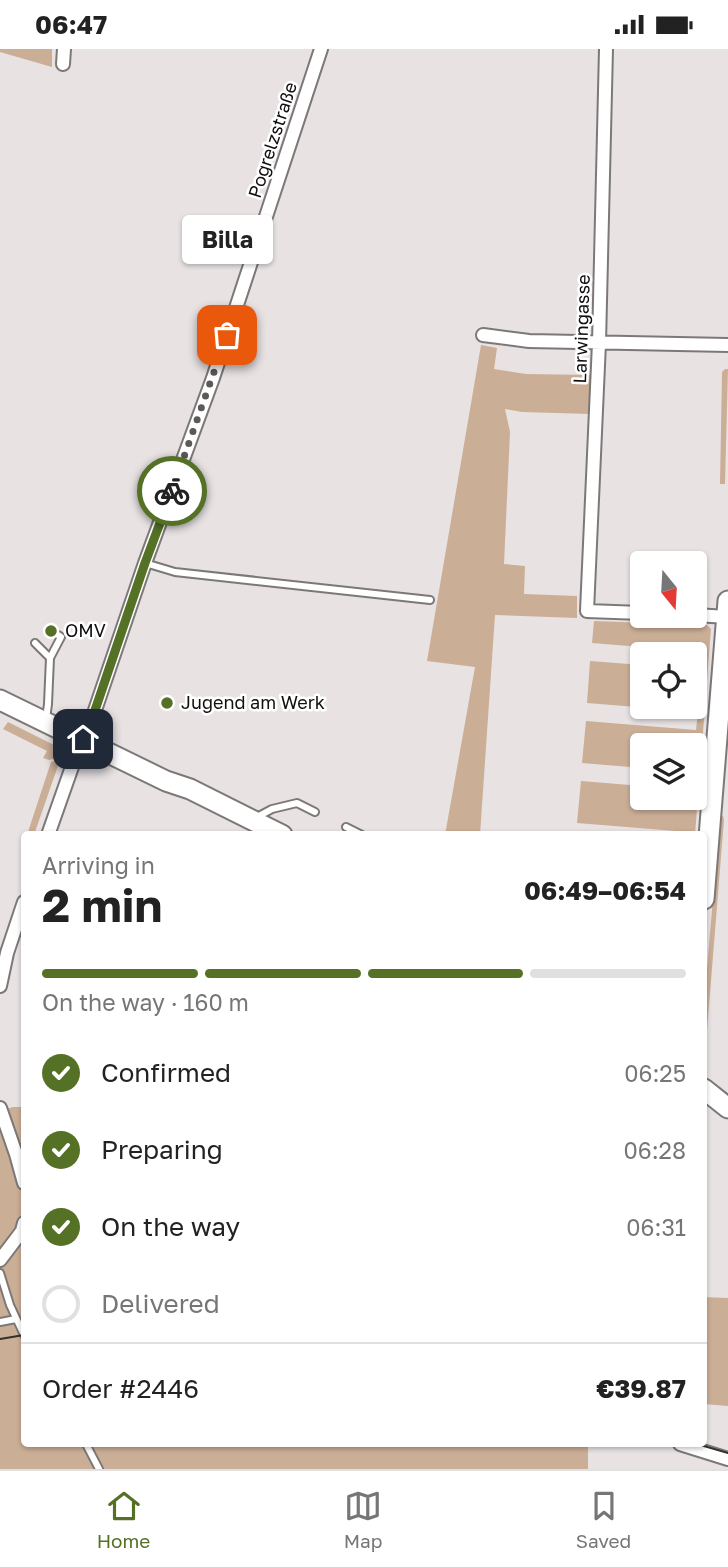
<!DOCTYPE html>
<meta charset="utf-8">
<style>
:root{--surface:#fff;--page:#f6f6f6;--text:#222;--muted:#767676;--line:#e0e0e0;--accent:#547126}
body{margin:0;font-family:"Golos Text",sans-serif;background:var(--page);color:var(--text);height:100vh;display:flex;flex-direction:column;font-size:26px;white-space:nowrap}
*{box-sizing:border-box;margin:0}
p{font-size:23px;color:var(--muted)}
.icon{flex:none;width:38px;height:38px;fill:none;stroke:currentColor;stroke-width:2;stroke-linecap:round;stroke-linejoin:round}
.map{position:relative;flex:1;overflow:hidden}
.panel{position:absolute;left:21px;top:782px;width:686px;height:616px;display:flex;flex-direction:column;background:var(--surface);border-radius:7px;box-shadow:0 2px 5px #0004}
.panel>*{flex:none}
.needle{width:46px;rotate:162deg}
.controls{position:absolute;left:630px;top:502px;display:grid;gap:14px}
.controls a{display:grid;place-items:center;width:77px;height:77px;border-radius:7px;background:var(--surface);box-shadow:0 2px 5px #0004;font-size:35px}
.pin{position:absolute;display:grid;place-items:center;width:60px;height:60px;color:#fff;margin:-30px;border-radius:14px;box-shadow:0 4px 10px #0006}
.courier{position:absolute;display:grid;place-items:center;width:70px;height:70px;margin:-35px;border:5px solid #547126;border-radius:50%;background:#fff;color:#222;box-shadow:0 2px 9px #0007}
.bubble{position:absolute;height:49px;border-radius:7px;background:var(--surface);box-shadow:0 2px 5px #0004;font-size:23px;font-weight:700;line-height:49px;text-align:center}
.head em{font-style:normal;font-weight:700}
.head div{display:flex;flex-direction:column-reverse}
.head{display:flex;align-items:center;justify-content:space-between;height:119px;padding:0 21px}
h1{font-size:46px;font-weight:700;line-height:52px}
.bar{display:grid;grid-template-columns:repeat(4,1fr);gap:10px 7px;align-content:center;height:84px;padding:0 21px}
.bar i{height:9px;border-radius:5px;background:var(--line)}
.bar .active{background:var(--accent)}
.bar p{grid-column:span 4}
.line{display:flex;align-items:center;gap:18px;padding:0 21px;border-top:2px solid var(--line)}
.line div{flex:1}
ol{padding:0 21px;list-style:none}
li{display:flex;align-items:center;gap:21px;height:77px}
li p{margin-inline-start:auto}
li .icon{padding:7px;border-radius:50%;background:var(--accent);color:#fff;stroke-width:4}
li:last-child{color:var(--muted)}
li i{width:38px;height:38px;border:4px solid var(--line);border-radius:50%}
.status{display:flex;justify-content:space-between;align-items:center;height:49px;padding:0 35px;background:var(--surface);direction:ltr}
.status svg{height:19px;fill:currentColor}
.tabs{display:flex;justify-content:space-around;align-items:center;height:98px;border-top:2px solid var(--line);background:var(--surface);font-size:19px;color:var(--muted)}
.tabs a{display:grid;justify-items:center;gap:4px}
.tabs .active{color:var(--accent)}
.map>svg:first-child{display:block}
.green{fill:#cbae96}
.lines{fill:none;stroke-linecap:round;stroke-linejoin:round}
.lane-casing{stroke:#7d7878;stroke-width:10}
.street-casing{stroke:#7d7878;stroke-width:16}
.secondary-casing{stroke:#7d7878;stroke-width:23}
.lane{stroke:#fff;stroke-width:6}
.street{stroke:#fff;stroke-width:12}
.secondary{stroke:#fff;stroke-width:19}
.tram{stroke:#333030;stroke-width:2}
.done{stroke:#5c5959;stroke-width:7;stroke-dasharray:0 12.6}
.route{stroke:#547126;stroke-width:9}
.poi-dot{fill:#547126;stroke:#fff;stroke-width:2.5}
.labels{text-anchor:middle;stroke-width:5;stroke-linejoin:round;paint-order:stroke}
.street-label{font-size:18px;fill:#110f0f;stroke:#fff}
.poi-label{font-size:18px;fill:#110f0f;stroke:#fff;text-anchor:start}
</style>
<div class="status"><b>06:47</b><svg viewBox="0 0 49 12"><path d="M0 12V9h3v3zM5 12V6h3v6zM10 12V3h3v9zM15 12V0h3v12zM26 1h20v11H26zM47 4h2v5h-2z"/></svg></div>
<div class="map">
<svg width="728" height="1420" viewBox="0 0 728 1420">
<rect width="100%" height="100%" fill="#e8e2e3"/>
<path class="green" d="M0,0H52V18L0,3Z
M481,296L497,299L494,320L526,325L592,326L590,365L522,363L505,360L510,383L504,515L525,517L524,545L577,547V569L495,566L480,786H445L475,618L427,612Z
M725,320H728L725,435H720L722,323Z
M594,572L707,576L711,580L695,786H688V783L577,774L581,732L642,737V749H695V696H642V719L582,714L586,672L696,681L698,663L587,654L590,612L642,616V658H695V620H702L703,603L592,594Z
M8,673L54,696L59,708L49,711L43,709L47,702L3,680Z
M60,711L34,786H27L51,713Z
M720,766L723,767L724,771L707,981L704,983V944H705Z
M13,1058H24V1395H588V1420H0V1062Z
M704,1248L728,1249V1357L704,1355Z"/>
<g class="lines">
<defs>
<path id="lane" d="M145,514L175,523L430,551
M35,594L50,609L48,655L46,670
M50,609L61,588L58,586
M255,769L272,760L297,754L315,763
M346,778L362,786
M0,1224L10,1256L24,1286
M0,1273L16,1270
M86,1395L99,1420"/>
<path id="street" d="M606,0L599,294L587,562L642,564
M63,15L64,0
M483,286L529,292L728,296
M695,566L728,568
M48,786L73,715L91,673L145,514L213,329L321,0
M0,937L7,904L24,853
M0,1059L16,1105L24,1134
M0,1211L22,1182L24,1174
M680,1395L728,1410"/>
<path id="secondary" d="M0,651L166,732L190,740L282,786
M704,850L728,552
M704,1040L728,1059"/>
</defs>
<use href="#lane" class="lane-casing"/>
<use href="#street" class="street-casing"/>
<use href="#secondary" class="secondary-casing"/>
<use href="#lane" class="lane"/>
<use href="#street" class="street"/>
<use href="#secondary" class="secondary"/>
<path class="tram" d="M0,1290L24,1286
M697,1395L728,1404"/>
</g>
<g class="lines">
<path class="done" d="M172,442L227,286"/>
<path class="route" d="M83,690L91,673L145,514L172,442"/>
</g>
<g class="poi-dot">
<circle cx="51" cy="582" r="7"/>
<circle cx="167" cy="654" r="7"/>
</g>
<g class="labels">
<g class="street-label">
<text transform="translate(273 91) rotate(-72)" y="6">Pogrelzstraße</text>
<text transform="translate(582 280) rotate(-88)" y="6">Larwingasse</text>
</g>
<g class="poi-label">
<text x="65" y="588">OMV</text>
<text x="181" y="660">Jugend am Werk</text>
</g>
</g>
</svg>
<div class="controls">
<a><svg class="needle" viewBox="-14 -14 28 28"><path d="M0-13l5 13h-10z" fill="#e53935"/><path d="M0 13l5-13h-10z" fill="#767676"/></svg></a>
<a><svg class="icon" aria-label="locate" viewBox="0 0 24 24"><circle cx="12" cy="12" r="6"/><path d="M12 2v4M12 18v4M2 12h4M18 12h4"/></svg></a>
<a><svg class="icon" aria-label="layers" viewBox="0 0 24 24"><path d="M12 4l9 5-9 5-9-5zM3 14l9 5 9-5"/></svg></a>
</div>
<div class="pin" style="left:227px;top:286px;background:#ea580c"><svg class="icon" aria-label="bag" viewBox="0 0 24 24"><path d="M5 8h14l-1 12H6zM9 8a3 3 0 0 1 6 0"/></svg></div>
<div class="pin" style="left:83px;top:690px;background:#1f2937"><svg class="icon" aria-label="home" viewBox="0 0 24 24"><path d="M3 11l9-7 9 7M6 9v11h12V9"/></svg></div>
<div class="courier" style="left:172px;top:442px"><svg class="icon" aria-label="bike" viewBox="0 0 24 24"><circle cx="6" cy="16" r="4"/><circle cx="18" cy="16" r="4"/><path d="M6 16l4-8h5l3 8M10 8l3 8H6M13 5h3"/></svg></div>
<div class="bubble" style="left:182px;top:166px;width:91px">Billa</div>
<section class="panel">
<div class="head"><div><h1>2 min</h1><p>Arriving in</p></div><em>06:49–06:54</em></div>
<div class="bar"><i class="active"></i><i class="active"></i><i class="active"></i><i></i><p>On the way · 160 m</p></div>
<ol>
<li><svg class="icon" aria-label="check" viewBox="0 0 24 24"><path d="M5 12l5 5 9-10"/></svg>Confirmed<p>06:25</p></li>
<li><svg class="icon" aria-label="check" viewBox="0 0 24 24"><path d="M5 12l5 5 9-10"/></svg>Preparing<p>06:28</p></li>
<li><svg class="icon" aria-label="check" viewBox="0 0 24 24"><path d="M5 12l5 5 9-10"/></svg>On the way<p>06:31</p></li>
<li><i></i>Delivered</li>
</ol>
<div class="line" style="height:91px"><div>Order #2446</div><b>€39.87</b></div>
</section>
</div>
<nav class="tabs">
<a class="active"><svg class="icon" aria-label="home" viewBox="0 0 24 24"><path d="M3 11l9-7 9 7M6 9v11h12V9"/></svg>Home</a>
<a><svg class="icon" aria-label="map" viewBox="0 0 24 24"><path d="M3 6l6-2 6 2 6-2v14l-6 2-6-2-6 2zM9 4v14M15 6v14"/></svg>Map</a>
<a><svg class="icon" aria-label="saved" viewBox="0 0 24 24"><path d="M7 4h10v16l-5-4-5 4z"/></svg>Saved</a>
</nav>
